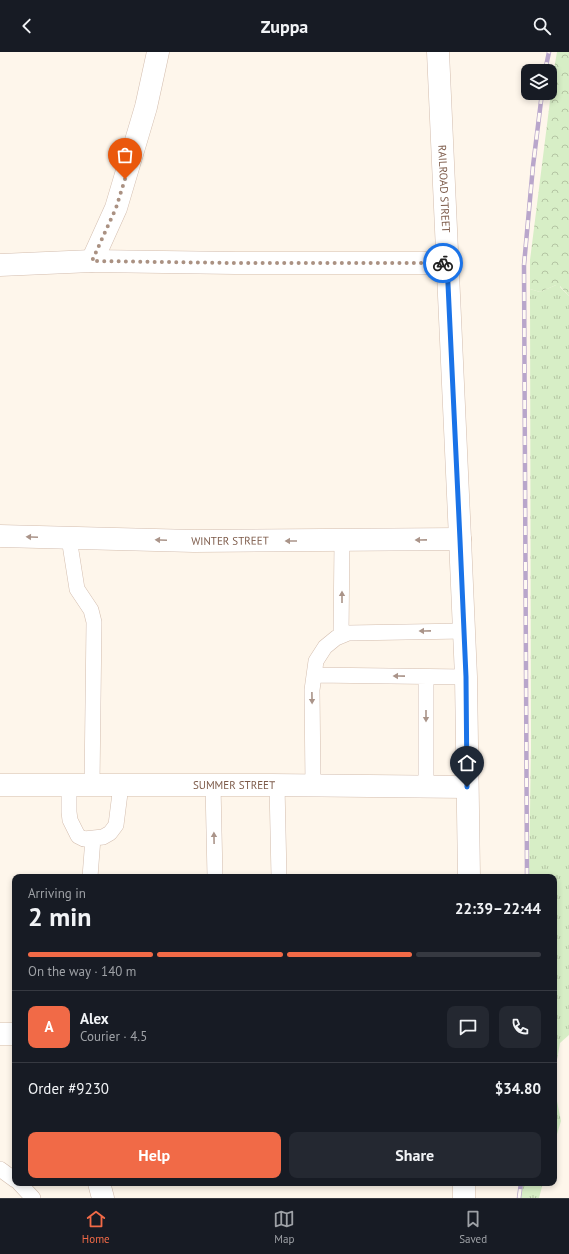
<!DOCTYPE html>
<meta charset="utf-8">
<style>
:root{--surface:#171b24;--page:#242831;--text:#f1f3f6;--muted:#9ea1a6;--line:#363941;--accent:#f16a47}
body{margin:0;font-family:"PT Sans",sans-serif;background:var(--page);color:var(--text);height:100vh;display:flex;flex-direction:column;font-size:15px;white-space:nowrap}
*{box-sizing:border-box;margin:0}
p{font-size:13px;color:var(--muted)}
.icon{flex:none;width:22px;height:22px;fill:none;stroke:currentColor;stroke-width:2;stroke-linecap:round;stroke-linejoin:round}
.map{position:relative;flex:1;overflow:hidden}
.sheet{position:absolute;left:12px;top:822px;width:545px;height:312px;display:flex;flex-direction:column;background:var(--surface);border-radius:8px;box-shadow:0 2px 6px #0003}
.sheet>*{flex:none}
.buttons{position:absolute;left:521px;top:12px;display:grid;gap:8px}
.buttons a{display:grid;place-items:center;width:36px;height:36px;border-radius:8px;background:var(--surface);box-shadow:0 2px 6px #0003;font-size:20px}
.pin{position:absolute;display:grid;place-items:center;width:34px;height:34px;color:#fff;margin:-41px -17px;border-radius:50% 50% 50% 0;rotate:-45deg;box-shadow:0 0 4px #0007}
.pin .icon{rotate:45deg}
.courier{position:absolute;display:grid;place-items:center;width:40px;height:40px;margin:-20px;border:3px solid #1a73e8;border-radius:50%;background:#fff;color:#222;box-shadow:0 1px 5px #0007}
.headline em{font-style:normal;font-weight:700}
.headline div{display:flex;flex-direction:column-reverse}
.headline{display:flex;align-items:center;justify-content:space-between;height:68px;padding:0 16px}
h1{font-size:26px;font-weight:700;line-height:30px}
.bar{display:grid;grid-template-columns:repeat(4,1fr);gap:6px 4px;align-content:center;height:48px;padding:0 16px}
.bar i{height:5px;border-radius:3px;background:var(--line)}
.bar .selected{background:var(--accent)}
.bar p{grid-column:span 4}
.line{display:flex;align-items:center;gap:10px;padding:0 16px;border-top:1px solid var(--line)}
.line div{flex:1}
.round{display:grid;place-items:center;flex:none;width:42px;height:42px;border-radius:8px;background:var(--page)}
.action{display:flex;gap:8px;margin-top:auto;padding:8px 16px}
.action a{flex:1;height:46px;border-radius:8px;background:var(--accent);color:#fff;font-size:16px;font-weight:700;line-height:46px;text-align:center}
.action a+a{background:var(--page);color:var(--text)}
header{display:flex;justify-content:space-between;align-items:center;height:52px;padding:0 16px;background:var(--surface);font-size:18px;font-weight:700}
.dock{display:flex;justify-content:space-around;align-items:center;height:56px;border-top:1px solid var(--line);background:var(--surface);font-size:11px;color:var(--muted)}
.dock a{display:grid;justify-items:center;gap:2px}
.dock .selected{color:var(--accent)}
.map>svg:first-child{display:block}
.grass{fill:url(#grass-tufts)}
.forest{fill:url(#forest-crowns)}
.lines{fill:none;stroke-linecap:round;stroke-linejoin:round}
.service-casing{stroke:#d3bdae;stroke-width:16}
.minor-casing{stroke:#d3bdae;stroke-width:23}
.tertiary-casing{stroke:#d3bdae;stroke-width:23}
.service{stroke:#fff;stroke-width:15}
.minor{stroke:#fff;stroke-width:22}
.tertiary{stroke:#fff;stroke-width:22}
.rail-casing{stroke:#b9a6cb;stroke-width:4.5}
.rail{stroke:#fffaf3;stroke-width:3;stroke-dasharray:9;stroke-linecap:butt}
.oneway{fill:#aa9489}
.done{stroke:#aa9182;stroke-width:4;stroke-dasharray:0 7.2}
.route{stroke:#1a73e8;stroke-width:5}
.labels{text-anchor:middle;stroke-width:3.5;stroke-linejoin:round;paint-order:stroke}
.street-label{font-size:11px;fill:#7d5b4a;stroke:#fffaf3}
</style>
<header><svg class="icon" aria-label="back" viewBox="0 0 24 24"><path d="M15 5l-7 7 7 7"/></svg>Zuppa<svg class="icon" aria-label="search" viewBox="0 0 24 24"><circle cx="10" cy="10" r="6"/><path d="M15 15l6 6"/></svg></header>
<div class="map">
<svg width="569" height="1146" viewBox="0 0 569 1146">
<defs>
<pattern id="grass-tufts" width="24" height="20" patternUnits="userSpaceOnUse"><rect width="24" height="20" fill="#d7eec6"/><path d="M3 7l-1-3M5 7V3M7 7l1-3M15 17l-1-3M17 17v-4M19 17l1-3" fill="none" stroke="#b4c4a3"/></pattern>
<pattern id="forest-crowns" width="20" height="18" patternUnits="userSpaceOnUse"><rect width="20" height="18" fill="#d7eec6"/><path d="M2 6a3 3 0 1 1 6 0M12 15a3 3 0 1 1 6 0" fill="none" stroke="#b4c4a3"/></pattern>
</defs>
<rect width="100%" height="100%" fill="#fef6eb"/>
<path class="grass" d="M556,233H560V235L569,244V983L560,991L554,1024V825H529L531,695L530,237L540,240Z
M554,1034L561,1069L554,1092Z
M519,1131H543L539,1146H517Z"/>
<path class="forest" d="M557,0H569V244L560,234V233H556L540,240L530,237V208L554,17Z"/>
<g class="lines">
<defs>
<path id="service" d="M69,486L77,537L91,558L94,570L92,733
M341,584L342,489
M314,623L466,625
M69,733V760L70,768L78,784L84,787L103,785L110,781L116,773L121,733
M213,733L215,825
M277,733L279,825
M313,733L312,638L316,609L325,595L336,586L348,581L464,579
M426,735V625
M90,825L93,786
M0,1117L15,1128
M19,1131L33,1146"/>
<g id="minor">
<path d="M92,209L116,156L146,55L158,0"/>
<path d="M0,213L92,209L235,211H447"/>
<path id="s1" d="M0,484L194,489L460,487"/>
<path id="s2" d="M0,733H272L467,735"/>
<path d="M0,982H15"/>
<path d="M99,1131L103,1146"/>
</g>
<g id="tertiary">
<path id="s3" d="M438,0L460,487L466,625L469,825"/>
<path d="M464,1146V1131"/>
</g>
</defs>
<use href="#service" class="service-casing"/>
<use href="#minor" class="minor-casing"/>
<use href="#tertiary" class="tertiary-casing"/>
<use href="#service" class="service"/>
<use href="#minor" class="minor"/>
<use href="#tertiary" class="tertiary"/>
<defs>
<path id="rail" d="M545,19L549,0
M527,825L524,213L533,114L542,41
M519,1146L521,1131"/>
</defs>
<use href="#rail" class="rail-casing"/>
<use href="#rail" class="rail"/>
</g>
<defs><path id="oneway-solid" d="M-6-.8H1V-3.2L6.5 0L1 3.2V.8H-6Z"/></defs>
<g class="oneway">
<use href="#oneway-solid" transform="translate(32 485) rotate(-178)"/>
<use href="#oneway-solid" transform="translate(161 488) rotate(-178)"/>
<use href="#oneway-solid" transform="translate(421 488) rotate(179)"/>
<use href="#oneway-solid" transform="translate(291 489) rotate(180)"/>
<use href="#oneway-solid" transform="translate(342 545) rotate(-90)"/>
<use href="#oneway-solid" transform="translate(425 579) rotate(179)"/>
<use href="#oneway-solid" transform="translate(399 624) rotate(-179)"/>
<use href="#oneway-solid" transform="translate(312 646) rotate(89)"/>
<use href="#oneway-solid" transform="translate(426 664) rotate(90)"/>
<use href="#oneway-solid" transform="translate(214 786) rotate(-91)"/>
</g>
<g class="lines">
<path class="done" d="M125,127L116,156L92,209L235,211H443"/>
<path class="route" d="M443,211H447L460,488L466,625L467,735"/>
</g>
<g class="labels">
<g class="street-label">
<text dy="4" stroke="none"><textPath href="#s3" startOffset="137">RAILROAD STREET</textPath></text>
<text dy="4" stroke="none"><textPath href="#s1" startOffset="230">WINTER STREET</textPath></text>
<text dy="4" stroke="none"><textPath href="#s2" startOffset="234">SUMMER STREET</textPath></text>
</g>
</g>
</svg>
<div class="buttons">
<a><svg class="icon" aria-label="layers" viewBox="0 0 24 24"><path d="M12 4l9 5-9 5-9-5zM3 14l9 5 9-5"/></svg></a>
</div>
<div class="pin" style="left:125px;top:127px;background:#ea580c"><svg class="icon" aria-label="bag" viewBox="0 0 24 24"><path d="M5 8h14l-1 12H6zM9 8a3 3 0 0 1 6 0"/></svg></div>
<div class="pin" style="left:467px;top:735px;background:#1f2937"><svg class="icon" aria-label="home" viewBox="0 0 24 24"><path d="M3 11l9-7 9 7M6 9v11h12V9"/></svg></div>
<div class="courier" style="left:443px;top:211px"><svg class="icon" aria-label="bike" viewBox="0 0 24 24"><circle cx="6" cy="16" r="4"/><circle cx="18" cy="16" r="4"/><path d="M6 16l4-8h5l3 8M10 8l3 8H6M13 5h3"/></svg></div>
<section class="sheet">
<div class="headline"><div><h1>2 min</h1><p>Arriving in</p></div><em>22:39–22:44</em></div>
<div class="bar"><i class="selected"></i><i class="selected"></i><i class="selected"></i><i></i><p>On the way · 140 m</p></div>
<div class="line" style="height:72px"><b class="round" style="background:var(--accent);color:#fff">A</b><div><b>Alex</b><p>Courier · 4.5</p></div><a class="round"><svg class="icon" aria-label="chat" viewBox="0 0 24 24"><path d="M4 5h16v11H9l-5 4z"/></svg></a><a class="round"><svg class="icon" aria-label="phone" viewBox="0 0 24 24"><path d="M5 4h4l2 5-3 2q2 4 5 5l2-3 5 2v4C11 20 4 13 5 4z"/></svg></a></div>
<div class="line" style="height:52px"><div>Order #9230</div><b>$34.80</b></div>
<div class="action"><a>Help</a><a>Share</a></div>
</section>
</div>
<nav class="dock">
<a class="selected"><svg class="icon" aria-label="home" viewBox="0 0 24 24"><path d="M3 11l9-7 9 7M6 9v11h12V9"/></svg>Home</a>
<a><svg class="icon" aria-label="map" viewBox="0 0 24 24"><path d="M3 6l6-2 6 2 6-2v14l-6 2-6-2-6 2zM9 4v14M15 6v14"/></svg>Map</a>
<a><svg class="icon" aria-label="saved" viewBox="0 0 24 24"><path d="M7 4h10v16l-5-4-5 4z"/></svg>Saved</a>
</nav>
